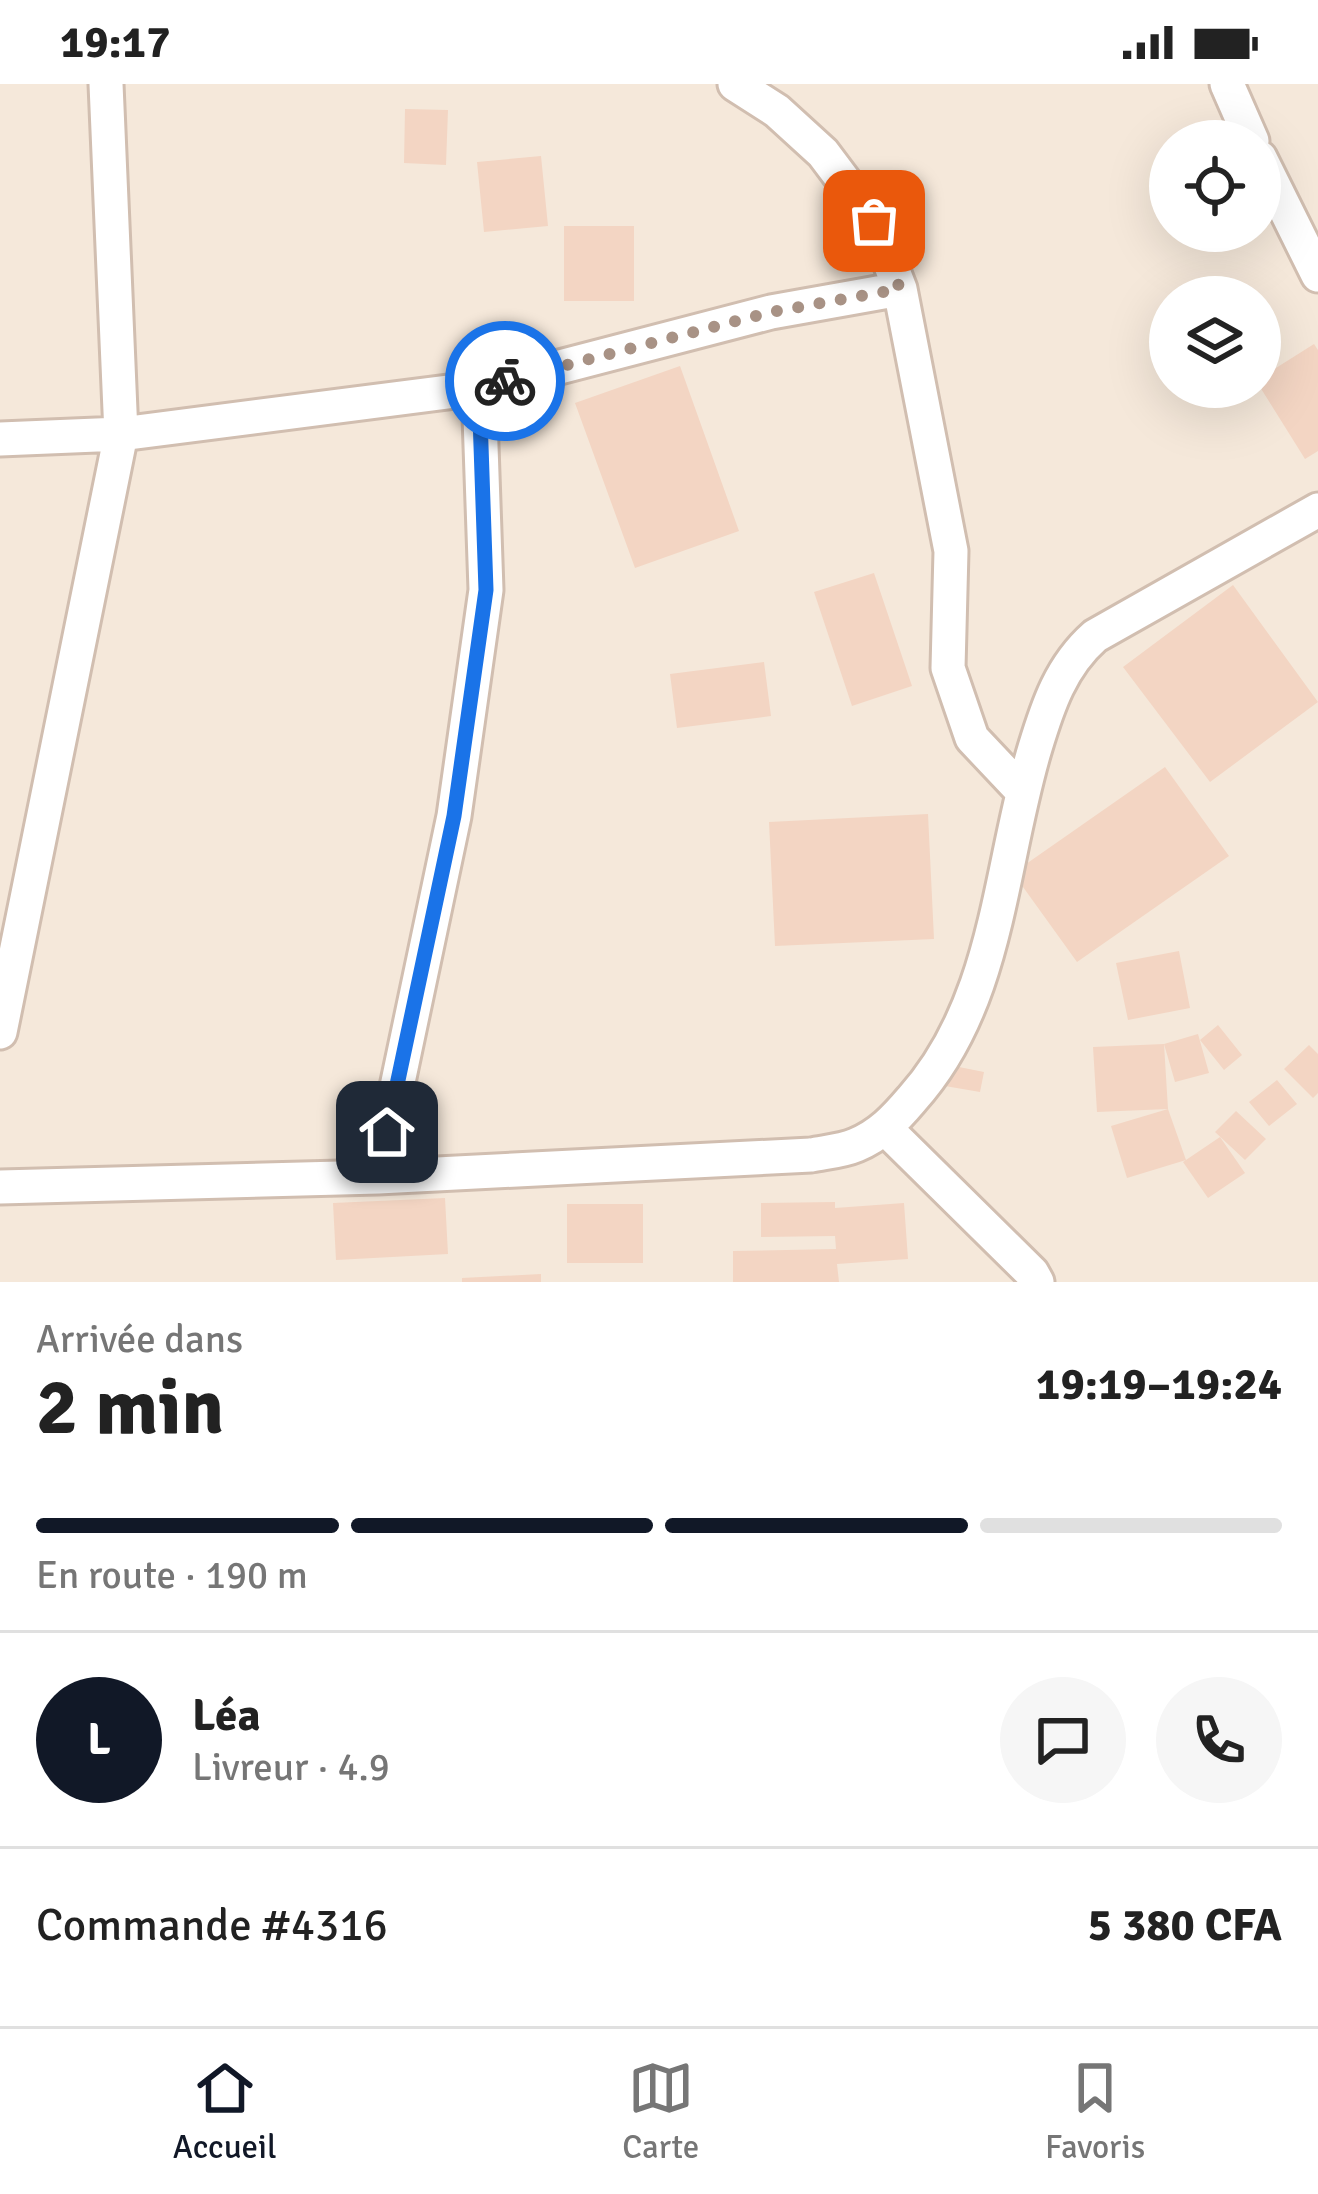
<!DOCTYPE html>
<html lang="fr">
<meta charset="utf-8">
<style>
:root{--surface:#fff;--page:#f6f6f6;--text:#222;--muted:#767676;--line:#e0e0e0;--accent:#111827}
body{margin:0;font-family:Signika,sans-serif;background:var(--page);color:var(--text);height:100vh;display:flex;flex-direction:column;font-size:45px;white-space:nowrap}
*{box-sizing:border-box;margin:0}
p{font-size:39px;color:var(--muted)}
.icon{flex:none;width:66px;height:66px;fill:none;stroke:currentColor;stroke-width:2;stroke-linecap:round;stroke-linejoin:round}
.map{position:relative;height:1198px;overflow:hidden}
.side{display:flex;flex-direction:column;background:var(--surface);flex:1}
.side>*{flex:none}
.buttons{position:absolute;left:1149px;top:36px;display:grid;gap:24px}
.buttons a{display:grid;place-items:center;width:132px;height:132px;border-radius:50%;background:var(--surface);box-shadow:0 12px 48px #0002;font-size:60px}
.pin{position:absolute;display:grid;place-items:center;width:102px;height:102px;color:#fff;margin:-51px;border-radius:24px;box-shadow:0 6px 18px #0006}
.courier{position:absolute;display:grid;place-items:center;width:120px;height:120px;margin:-60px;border:9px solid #1a73e8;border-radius:50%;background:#fff;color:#222;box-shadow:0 3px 15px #0007}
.head em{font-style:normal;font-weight:800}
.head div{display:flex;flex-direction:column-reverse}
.head{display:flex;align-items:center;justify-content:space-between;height:204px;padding:0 36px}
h1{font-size:78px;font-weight:800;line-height:90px}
.bar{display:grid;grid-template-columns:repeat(4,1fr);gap:18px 12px;align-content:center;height:144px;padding:0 36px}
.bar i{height:15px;border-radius:9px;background:var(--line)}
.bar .selected{background:var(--accent)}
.bar p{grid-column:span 4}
.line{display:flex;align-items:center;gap:30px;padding:0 36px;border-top:3px solid var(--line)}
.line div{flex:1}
.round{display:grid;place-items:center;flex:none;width:126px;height:126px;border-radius:63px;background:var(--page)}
.status{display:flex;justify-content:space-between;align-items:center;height:84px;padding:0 60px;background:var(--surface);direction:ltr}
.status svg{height:33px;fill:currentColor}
.dock{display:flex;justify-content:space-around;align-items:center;height:168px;border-top:3px solid var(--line);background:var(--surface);font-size:33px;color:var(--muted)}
.dock a{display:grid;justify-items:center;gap:6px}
.dock .selected{color:var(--accent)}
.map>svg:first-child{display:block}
.residential{fill:#f5e8da;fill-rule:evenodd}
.building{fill:#f3d5c3}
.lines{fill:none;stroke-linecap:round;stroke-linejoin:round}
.street-casing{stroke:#d1beb0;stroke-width:39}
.street{stroke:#fff;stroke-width:33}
.done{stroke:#a89285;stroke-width:12;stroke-dasharray:0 21.6}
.route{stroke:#1a73e8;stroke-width:15}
</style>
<div class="status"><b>19:17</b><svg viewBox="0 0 49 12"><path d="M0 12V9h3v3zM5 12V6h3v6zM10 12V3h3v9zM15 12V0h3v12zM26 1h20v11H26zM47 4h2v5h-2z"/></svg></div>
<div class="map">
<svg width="1318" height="1198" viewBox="0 0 1318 1198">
<rect width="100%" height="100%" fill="#fdf6ec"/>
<path class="residential" d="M0,0H1318V1198H0ZM1170,57H1260V147H1170ZM1170,213H1260V303H1170Z"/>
<path class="building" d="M405,25L448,26L446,81L404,79Z
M541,72L548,142L484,148L477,78Z
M564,142H634V217H564Z
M1314,260L1318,266V367L1305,375L1260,303V294Z
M680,282L739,447L635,484L575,319Z
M874,489L912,602L852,622L814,508Z
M1233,501L1318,618L1210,698L1123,583Z
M764,578L771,632L677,644L670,590Z
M1165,683L1229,772L1077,878L1013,789Z
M928,730L934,855L775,862L769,738Z
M1179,867L1190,924L1128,936L1116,879Z
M1218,941L1242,971L1224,986L1200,956Z
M1198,950L1209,989L1175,998L1164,960Z
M1164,960L1168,1025L1186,1076L1127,1094L1111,1042L1168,1025L1097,1028L1093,963Z
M1309,961L1318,970V1009L1313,1014L1284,985Z
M949,981L984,988L980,1008L945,1002Z
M1277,996L1297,1020L1269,1042L1249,1018Z
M1236,1027L1266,1055L1245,1076L1215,1048Z
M1220,1053L1245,1089L1208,1114L1183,1078Z
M445,1114L448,1170L336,1176L333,1119Z
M835,1118V1124L904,1119L908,1175L837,1180L839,1198H733V1167L836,1165L835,1152L761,1153V1119Z
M567,1120H643V1179H567Z
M541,1190V1198H462V1194Z"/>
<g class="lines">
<defs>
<path id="street" d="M735,0L777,27L823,69L874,137L900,205L951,467L948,584L972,654L1022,707
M1227,0L1252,57
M1260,74L1318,191
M0,355L121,350L479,304L771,228L900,205
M0,948L121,350L106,0
M886,1045L1032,1189L1037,1198
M378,1093L454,732L486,506L479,304
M0,1103L378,1093L811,1071C826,1068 842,1067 856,1061C880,1051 895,1035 912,1015C999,918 999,783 1035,664C1048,621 1061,582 1095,552L1318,426"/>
</defs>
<use href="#street" class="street-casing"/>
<use href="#street" class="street"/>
</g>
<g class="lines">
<path class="done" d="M505,297L771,228L900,205L874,137"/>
<path class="route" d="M387,1048L454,732L486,506L479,304L505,297"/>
</g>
</svg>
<div class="buttons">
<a><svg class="icon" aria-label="locate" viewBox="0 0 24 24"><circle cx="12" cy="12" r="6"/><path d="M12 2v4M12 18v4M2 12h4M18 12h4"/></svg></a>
<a><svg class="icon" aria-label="layers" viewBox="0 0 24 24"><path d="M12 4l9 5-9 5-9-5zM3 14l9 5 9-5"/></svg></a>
</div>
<div class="pin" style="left:874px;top:137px;background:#ea580c"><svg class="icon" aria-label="bag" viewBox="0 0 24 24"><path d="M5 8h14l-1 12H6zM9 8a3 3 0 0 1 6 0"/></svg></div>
<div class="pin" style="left:387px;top:1048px;background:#1f2937"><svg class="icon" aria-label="home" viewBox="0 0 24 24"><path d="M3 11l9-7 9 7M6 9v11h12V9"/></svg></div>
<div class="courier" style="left:505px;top:297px"><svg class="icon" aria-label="bike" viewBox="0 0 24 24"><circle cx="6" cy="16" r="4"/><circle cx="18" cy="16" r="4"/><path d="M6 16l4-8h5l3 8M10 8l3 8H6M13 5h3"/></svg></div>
</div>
<section class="side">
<div class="head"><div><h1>2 min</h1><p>Arrivée dans</p></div><em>19:19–19:24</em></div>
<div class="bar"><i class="selected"></i><i class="selected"></i><i class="selected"></i><i></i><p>En route · 190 m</p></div>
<div class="line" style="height:216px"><b class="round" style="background:var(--accent);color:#fff">L</b><div><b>Léa</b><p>Livreur · 4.9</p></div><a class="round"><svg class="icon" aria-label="chat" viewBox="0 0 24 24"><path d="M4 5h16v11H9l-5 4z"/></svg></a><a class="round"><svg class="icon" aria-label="phone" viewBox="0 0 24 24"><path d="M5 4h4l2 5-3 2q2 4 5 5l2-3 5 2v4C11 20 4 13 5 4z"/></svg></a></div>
<div class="line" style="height:156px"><div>Commande #4316</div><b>5 380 CFA</b></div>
</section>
<nav class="dock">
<a class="selected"><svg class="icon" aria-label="home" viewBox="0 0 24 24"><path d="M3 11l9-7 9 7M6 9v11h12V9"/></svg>Accueil</a>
<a><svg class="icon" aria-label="map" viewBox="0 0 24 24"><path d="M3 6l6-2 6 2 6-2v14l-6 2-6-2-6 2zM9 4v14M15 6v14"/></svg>Carte</a>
<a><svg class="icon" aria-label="saved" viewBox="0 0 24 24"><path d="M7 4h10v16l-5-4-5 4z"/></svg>Favoris</a>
</nav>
